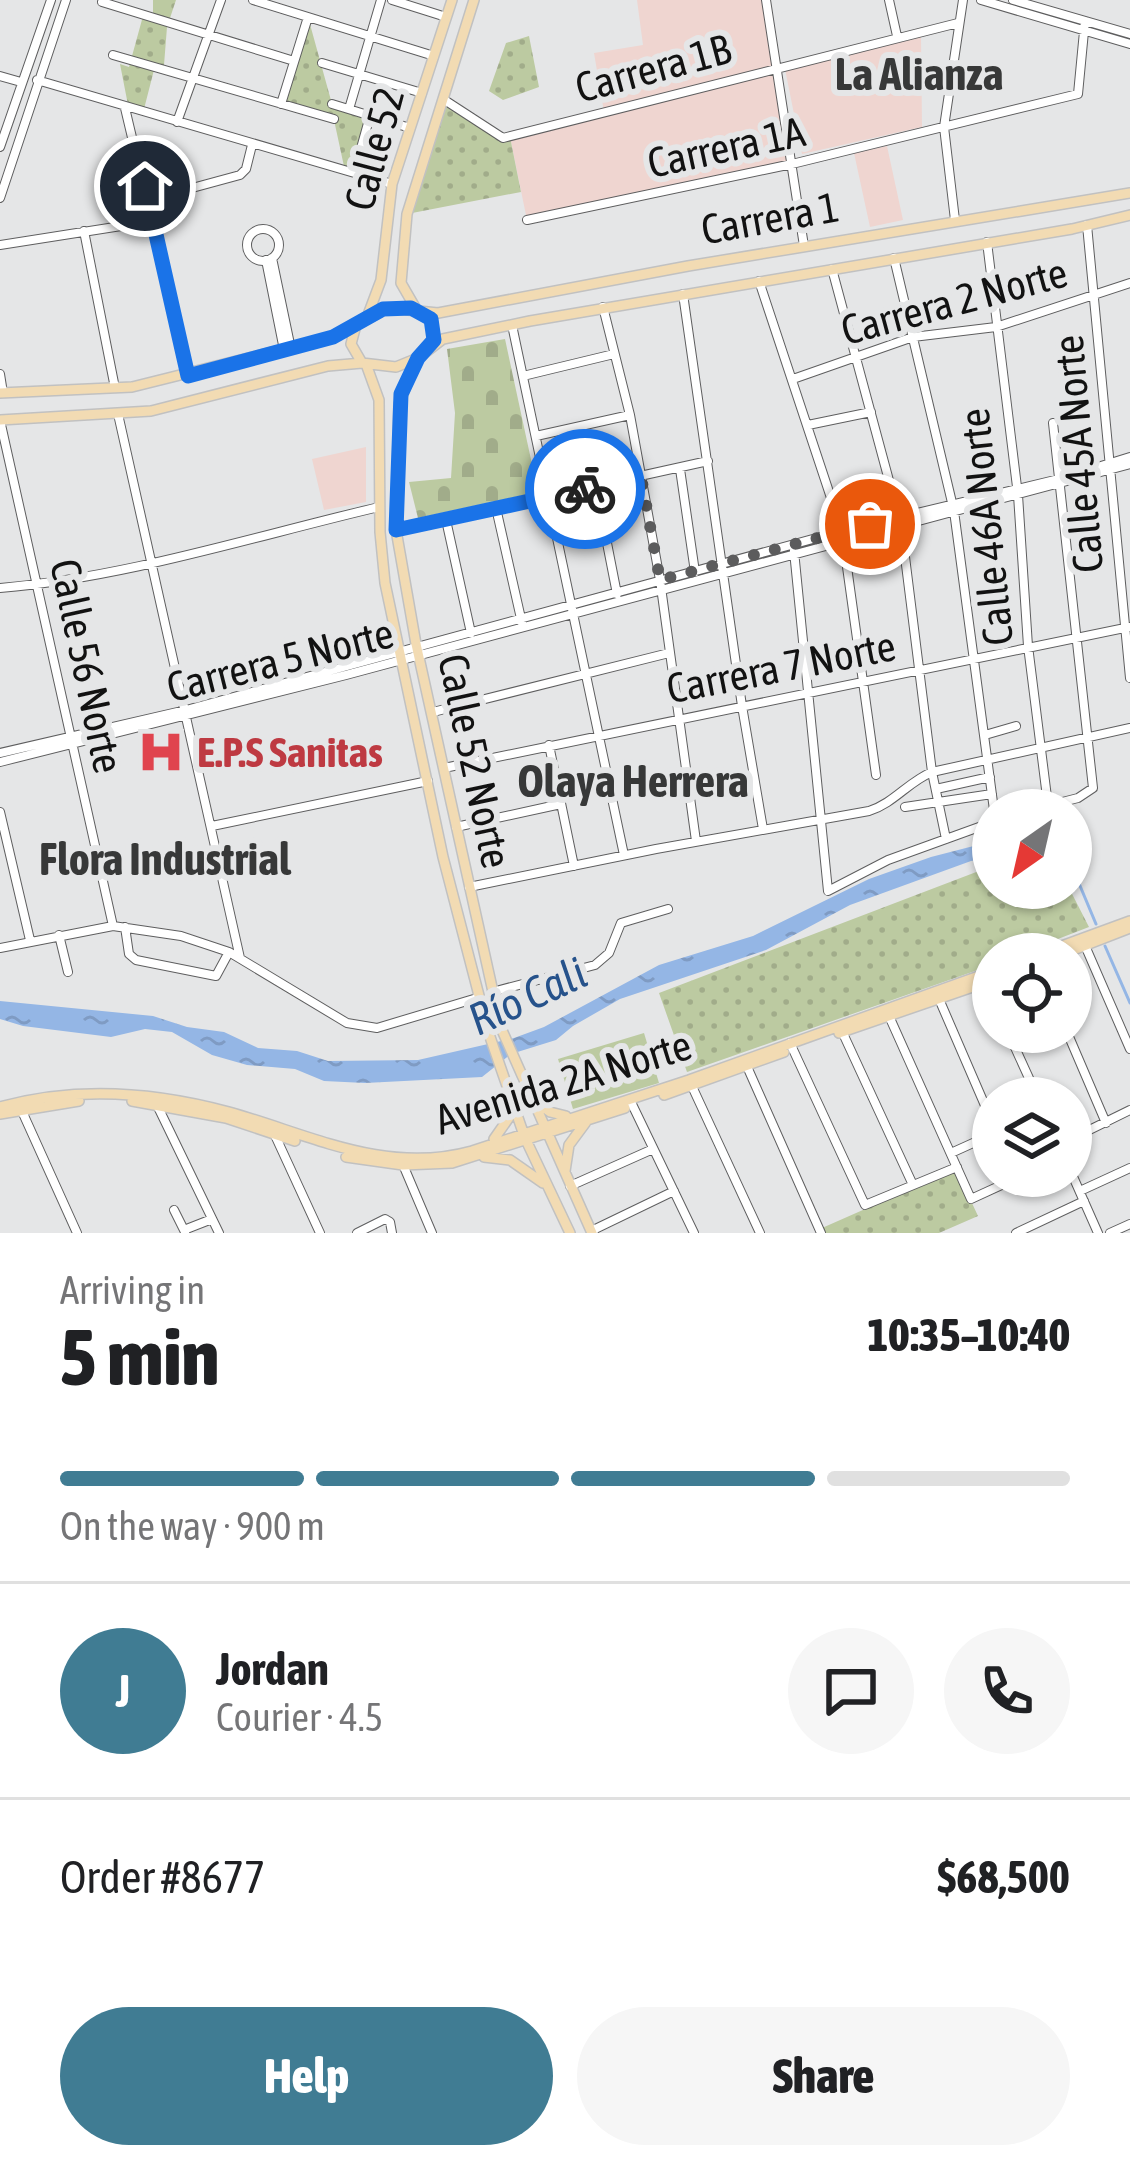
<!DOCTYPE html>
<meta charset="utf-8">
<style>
:root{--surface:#fff;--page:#f6f6f6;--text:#202124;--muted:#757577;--line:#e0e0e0;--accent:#407c93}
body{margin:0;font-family:"Asap Condensed",sans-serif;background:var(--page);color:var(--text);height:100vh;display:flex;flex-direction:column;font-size:45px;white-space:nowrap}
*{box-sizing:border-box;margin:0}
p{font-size:39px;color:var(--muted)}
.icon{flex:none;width:66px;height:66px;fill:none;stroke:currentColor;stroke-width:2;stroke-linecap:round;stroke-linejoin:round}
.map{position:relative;height:1233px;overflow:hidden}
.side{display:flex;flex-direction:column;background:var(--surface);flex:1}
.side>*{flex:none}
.needle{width:78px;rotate:214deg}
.tools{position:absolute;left:972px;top:789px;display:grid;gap:24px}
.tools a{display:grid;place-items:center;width:120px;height:120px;border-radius:50%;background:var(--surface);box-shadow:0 3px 9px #0004;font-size:60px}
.pin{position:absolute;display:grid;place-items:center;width:102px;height:102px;color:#fff;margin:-51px;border:6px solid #fff;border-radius:50%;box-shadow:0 3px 12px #0007}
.courier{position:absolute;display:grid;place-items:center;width:120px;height:120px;margin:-60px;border:9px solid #1a73e8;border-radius:50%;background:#fff;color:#222;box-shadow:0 3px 15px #0007}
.overview em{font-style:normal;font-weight:800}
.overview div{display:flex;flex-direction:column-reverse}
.overview{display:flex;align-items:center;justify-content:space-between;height:204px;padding:0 60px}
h1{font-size:78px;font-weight:800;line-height:90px}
.bar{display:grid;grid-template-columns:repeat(4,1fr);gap:18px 12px;align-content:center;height:144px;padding:0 60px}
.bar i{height:15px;border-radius:9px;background:var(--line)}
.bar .active{background:var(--accent)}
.bar p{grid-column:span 4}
.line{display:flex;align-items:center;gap:30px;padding:0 60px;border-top:3px solid var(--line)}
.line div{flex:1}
.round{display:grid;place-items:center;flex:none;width:126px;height:126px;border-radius:63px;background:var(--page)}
.primary-button{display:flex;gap:24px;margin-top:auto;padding:24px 60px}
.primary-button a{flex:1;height:138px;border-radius:72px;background:var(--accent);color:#fff;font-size:48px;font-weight:800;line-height:138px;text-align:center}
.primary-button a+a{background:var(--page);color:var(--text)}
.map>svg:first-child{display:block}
.industrial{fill:#efd5d0}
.green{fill:url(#green-dots)}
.cemetery{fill:url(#cemetery-stones)}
.pitch{fill:#bccaa1}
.water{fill:url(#water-ripples)}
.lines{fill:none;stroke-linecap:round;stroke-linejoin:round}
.stream{stroke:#94b6e5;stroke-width:3}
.minor-casing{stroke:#5e5e5f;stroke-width:10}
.major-casing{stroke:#c1c1c1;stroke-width:12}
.minor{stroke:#fff;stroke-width:8}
.major{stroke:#f2dbb3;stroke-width:9}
.done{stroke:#5c5c5d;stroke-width:12;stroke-dasharray:0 21.6}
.route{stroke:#1a73e8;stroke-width:15}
.labels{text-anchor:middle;stroke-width:12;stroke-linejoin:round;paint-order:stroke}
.street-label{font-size:42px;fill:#121212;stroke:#e5e6e7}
.health-label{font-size:42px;font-weight:bold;fill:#be3a42;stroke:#e5e6e7;text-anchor:start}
.neighbourhood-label{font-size:45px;font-weight:bold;fill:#373838;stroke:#e5e6e7}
.water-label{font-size:45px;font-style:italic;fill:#26528b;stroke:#e5e6e7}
</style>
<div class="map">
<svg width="1130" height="1233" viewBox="0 0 1130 1233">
<defs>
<pattern id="green-dots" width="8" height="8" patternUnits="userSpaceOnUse" patternTransform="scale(3)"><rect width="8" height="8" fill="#bccaa1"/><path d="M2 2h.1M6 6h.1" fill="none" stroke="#a1ac8a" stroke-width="1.8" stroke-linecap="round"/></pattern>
<pattern id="cemetery-stones" width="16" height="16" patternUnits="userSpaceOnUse" patternTransform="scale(3)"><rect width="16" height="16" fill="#bccaa1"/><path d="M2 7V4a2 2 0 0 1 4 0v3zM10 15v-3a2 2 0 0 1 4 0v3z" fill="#a1ac8a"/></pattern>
<pattern id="water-ripples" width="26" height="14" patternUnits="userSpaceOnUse" patternTransform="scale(3)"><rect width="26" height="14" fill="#94b6e5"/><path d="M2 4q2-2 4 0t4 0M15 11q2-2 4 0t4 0" fill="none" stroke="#7f9bc3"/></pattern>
</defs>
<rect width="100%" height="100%" fill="#e5e6e7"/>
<path class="industrial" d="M637,0H766L792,164L527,220L510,137L604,112L594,53L643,45Z
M921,37L922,127L802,154L785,69Z
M887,146L903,220L870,227L854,153Z
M366,447V502L324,510L312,459Z"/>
<path class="green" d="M153,0H176L167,27L164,65L154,70L144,109L128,105L120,64L129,67L143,16L153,17Z
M308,17L332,104L370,116L354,173L345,171L334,120L281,104Z
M529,36L539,87L503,100L489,91L506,43Z
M443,99L503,138L510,137L521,192L407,214Z
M992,866L993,888H1069L1089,927L1019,954H993L992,965L687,1072L659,993Z
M956,1169L978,1216L939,1233H824L822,1228Z"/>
<path class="cemetery" d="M505,339L538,492L418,518L409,482L451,478L455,413L447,349Z"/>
<path class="pitch" d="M644,1033L659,1083L573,1109L558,1059Z"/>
<path class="water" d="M993,841V857L971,861L850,905L766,950L620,999L573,1026L556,1040L511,1054L482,1077L365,1083L324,1081L295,1069L247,1065L212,1055L172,1032L145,1029L111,1037L23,1026L0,1019V1001L153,1016L187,1027L224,1032L258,1048L297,1051L328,1061L418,1060L514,1038L544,1027L659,965L753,936L869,879L931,857Z"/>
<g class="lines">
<path class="stream" d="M1071,876L1078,881L1096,924
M1105,946L1130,1003"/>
<defs>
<path id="minor" d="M253,0L434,56
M392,0L446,17
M766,0L804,246
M889,0L897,36
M981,0L1130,44
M1013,0L1130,34
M102,2L294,61
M113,55L334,119
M322,63L422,93
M0,76L21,82
M37,80L392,184
M443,99L503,138L958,23
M281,104L308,17
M332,104L410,128
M125,108L188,373
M349,109L381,0
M177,122L221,0
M0,147L51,0
M354,173L370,116
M0,198L66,0
M148,200L240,175L246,169L252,145
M527,220L792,164L1078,94L1085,21
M955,220L944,127L963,0
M1087,225L1130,678
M247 245a16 16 0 1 1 32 0a16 16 0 1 1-32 0Z
M84,231L115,388
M987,242L1018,495L1028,646L1048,805
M0,245L153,221
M272,258L291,349
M894,258L954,511L994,810
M266,260L284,350
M832,269L901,525L932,772L946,839
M759,281L842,531L876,775
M683,294L742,706L763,829
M603,307L630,415L660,580L696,841
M512,325L624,855
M0,374L3,393
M523,376L614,354
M793,379L913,337L996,327L1130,283
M118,414L240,958
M0,420L113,926
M808,425L871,412
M536,436L630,415
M680,469L695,572
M596,487L617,594
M496,508L522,623
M446,520L471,633
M396,530L708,461
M794,551L828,891L888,860L993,822
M0,588C128,577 255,536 379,507
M433,712L669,653
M985,735L1016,726
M549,745L574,866
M0,753L186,710L842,531L1059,479L1130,457
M0,762L346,675L1130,464
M444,768L1130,627
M936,789L990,777
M688,793L755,782
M905,807L992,794
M1031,810L1078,798L1093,788L1053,423
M0,812L30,940
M212,826L428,781
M456,827L561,804
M469,887L656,849L869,811C894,803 908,782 932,772L1130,728
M125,927L129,954L136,960L216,976L229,952
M59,935L68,972
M1083,941L1130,1049
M0,948L113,926L181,936L229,952L347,1023L377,1028L477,998
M984,977L993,998
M492,992L595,965L609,953L621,923L668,909
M939,999L993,1124
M889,1016L971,1199L1021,1176
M840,1027L913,1185
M1008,1032L1038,1098
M1067,1032L1106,1123
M790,1043L865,1205L957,1167
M745,1062L821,1233
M690,1082L760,1233
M630,1100L694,1233
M157,1105L219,1233
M21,1109L77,1233
M273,1131L320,1233
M1071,1139L1130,1110
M951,1153L993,1134
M401,1160L432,1233
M1071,1172L1098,1233
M570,1186L653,1149
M1080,1191L1130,1168
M174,1210L185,1232
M184,1230L212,1219
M591,1231L674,1191
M357,1233L385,1219L390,1222L392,1233
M1016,1233L1084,1201
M1110,1233L1130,1224"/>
<path id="major" d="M416,309L401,283L407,214L474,0
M369,312L381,280L392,184L452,0
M356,325L351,344L362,363
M416,361L399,404L396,530L416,644L501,1028L592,1233
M366,364L379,400L380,532L385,583L443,857L489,1034L525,1138L570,1233
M0,393L132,387L333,337L388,308L438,313L688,266L1130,193
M0,420L151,411L328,366L362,363L396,367L418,358L443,339L530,321L1072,229L1130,215
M1040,954L1130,921
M1063,954L1130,928
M839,1033L993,980
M664,1095L784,1052
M534,1100L550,1112L566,1116
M132,1101L226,1118L295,1141
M0,1107C75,1086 155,1092 229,1112C311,1135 385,1175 472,1151L689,1080L993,971
M0,1114L79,1101
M494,1139L515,1109
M346,1157L403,1165L452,1163L625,1108
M484,1157L510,1160L543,1183
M565,1171L569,1145L586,1122"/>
</defs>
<use href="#minor" class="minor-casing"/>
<use href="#major" class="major-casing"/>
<use href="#minor" class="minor"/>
<use href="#major" class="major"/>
</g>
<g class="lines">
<path class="done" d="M585,489L641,477L660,580L870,524"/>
<path class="route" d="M145,186L188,376L333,337L383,309L411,308L431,319L434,340L418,358L401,394L396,530L585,489"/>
</g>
<defs>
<symbol id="hospital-bare" viewBox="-9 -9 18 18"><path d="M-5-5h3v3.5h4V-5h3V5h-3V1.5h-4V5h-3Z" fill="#e0444e" stroke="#e5e6e7" stroke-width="2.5" paint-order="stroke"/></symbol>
</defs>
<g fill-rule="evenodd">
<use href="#hospital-bare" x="128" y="719" width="66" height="66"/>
</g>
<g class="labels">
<g class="street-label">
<text transform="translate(653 68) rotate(-15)" y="15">Carrera 1B</text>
<text transform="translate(726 147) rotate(-12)" y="15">Carrera 1A</text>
<text transform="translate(374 149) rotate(-75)" y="15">Calle 52</text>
<text transform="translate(770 218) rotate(-10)" y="15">Carrera 1</text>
<text transform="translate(954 301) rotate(-15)" y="15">Carrera 2 Norte</text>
<text transform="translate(1078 454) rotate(-95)" y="15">Calle 45A Norte</text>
<text transform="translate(986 527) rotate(-96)" y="15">Calle 46A Norte</text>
<text transform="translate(280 660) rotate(-14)" y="15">Carrera 5 Norte</text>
<text transform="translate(87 666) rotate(78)" y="15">Calle 56 Norte</text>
<text transform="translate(781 667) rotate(-11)" y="15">Carrera 7 Norte</text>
<text transform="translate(475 761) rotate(78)" y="15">Calle 52 Norte</text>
<text transform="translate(563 1082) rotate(-17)" y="15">Avenida 2A Norte</text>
</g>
<g class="health-label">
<text x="197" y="767">E.P.S Sanitas</text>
</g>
<g class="neighbourhood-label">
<text x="919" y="90">La Alianza</text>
<text x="633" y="797">Olaya Herrera</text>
<text x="165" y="875">Flora Industrial</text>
</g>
<g class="water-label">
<text transform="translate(527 996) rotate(-25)" y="16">Río Cali</text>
</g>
</g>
</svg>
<div class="tools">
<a><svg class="needle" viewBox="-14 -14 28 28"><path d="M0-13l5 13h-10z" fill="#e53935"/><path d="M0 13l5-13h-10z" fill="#757577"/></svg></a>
<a><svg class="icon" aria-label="locate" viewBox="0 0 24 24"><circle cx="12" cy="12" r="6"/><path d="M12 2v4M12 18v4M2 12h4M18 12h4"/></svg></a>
<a><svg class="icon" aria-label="layers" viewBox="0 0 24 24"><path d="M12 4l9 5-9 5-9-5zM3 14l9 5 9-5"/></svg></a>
</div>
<div class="pin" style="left:870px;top:524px;background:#ea580c"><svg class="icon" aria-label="bag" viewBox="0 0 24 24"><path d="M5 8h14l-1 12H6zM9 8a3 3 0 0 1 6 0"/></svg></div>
<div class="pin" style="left:145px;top:186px;background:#1f2937"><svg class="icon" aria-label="home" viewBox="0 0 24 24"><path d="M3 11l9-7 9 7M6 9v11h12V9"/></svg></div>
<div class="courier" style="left:585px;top:489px"><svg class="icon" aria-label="bike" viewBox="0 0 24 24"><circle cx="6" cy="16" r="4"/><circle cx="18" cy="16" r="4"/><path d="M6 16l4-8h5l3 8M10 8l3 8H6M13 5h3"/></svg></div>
</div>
<section class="side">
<div class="overview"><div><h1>5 min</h1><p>Arriving in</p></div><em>10:35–10:40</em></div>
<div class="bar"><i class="active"></i><i class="active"></i><i class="active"></i><i></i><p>On the way · 900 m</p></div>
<div class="line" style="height:216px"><b class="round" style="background:var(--accent);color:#fff">J</b><div><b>Jordan</b><p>Courier · 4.5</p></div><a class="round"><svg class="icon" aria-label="chat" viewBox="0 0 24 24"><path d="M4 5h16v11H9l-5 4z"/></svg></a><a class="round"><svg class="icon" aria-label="phone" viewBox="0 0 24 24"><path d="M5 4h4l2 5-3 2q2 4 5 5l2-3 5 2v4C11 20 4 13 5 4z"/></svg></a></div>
<div class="line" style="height:156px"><div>Order #8677</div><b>$68,500</b></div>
<div class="primary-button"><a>Help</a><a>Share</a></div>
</section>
